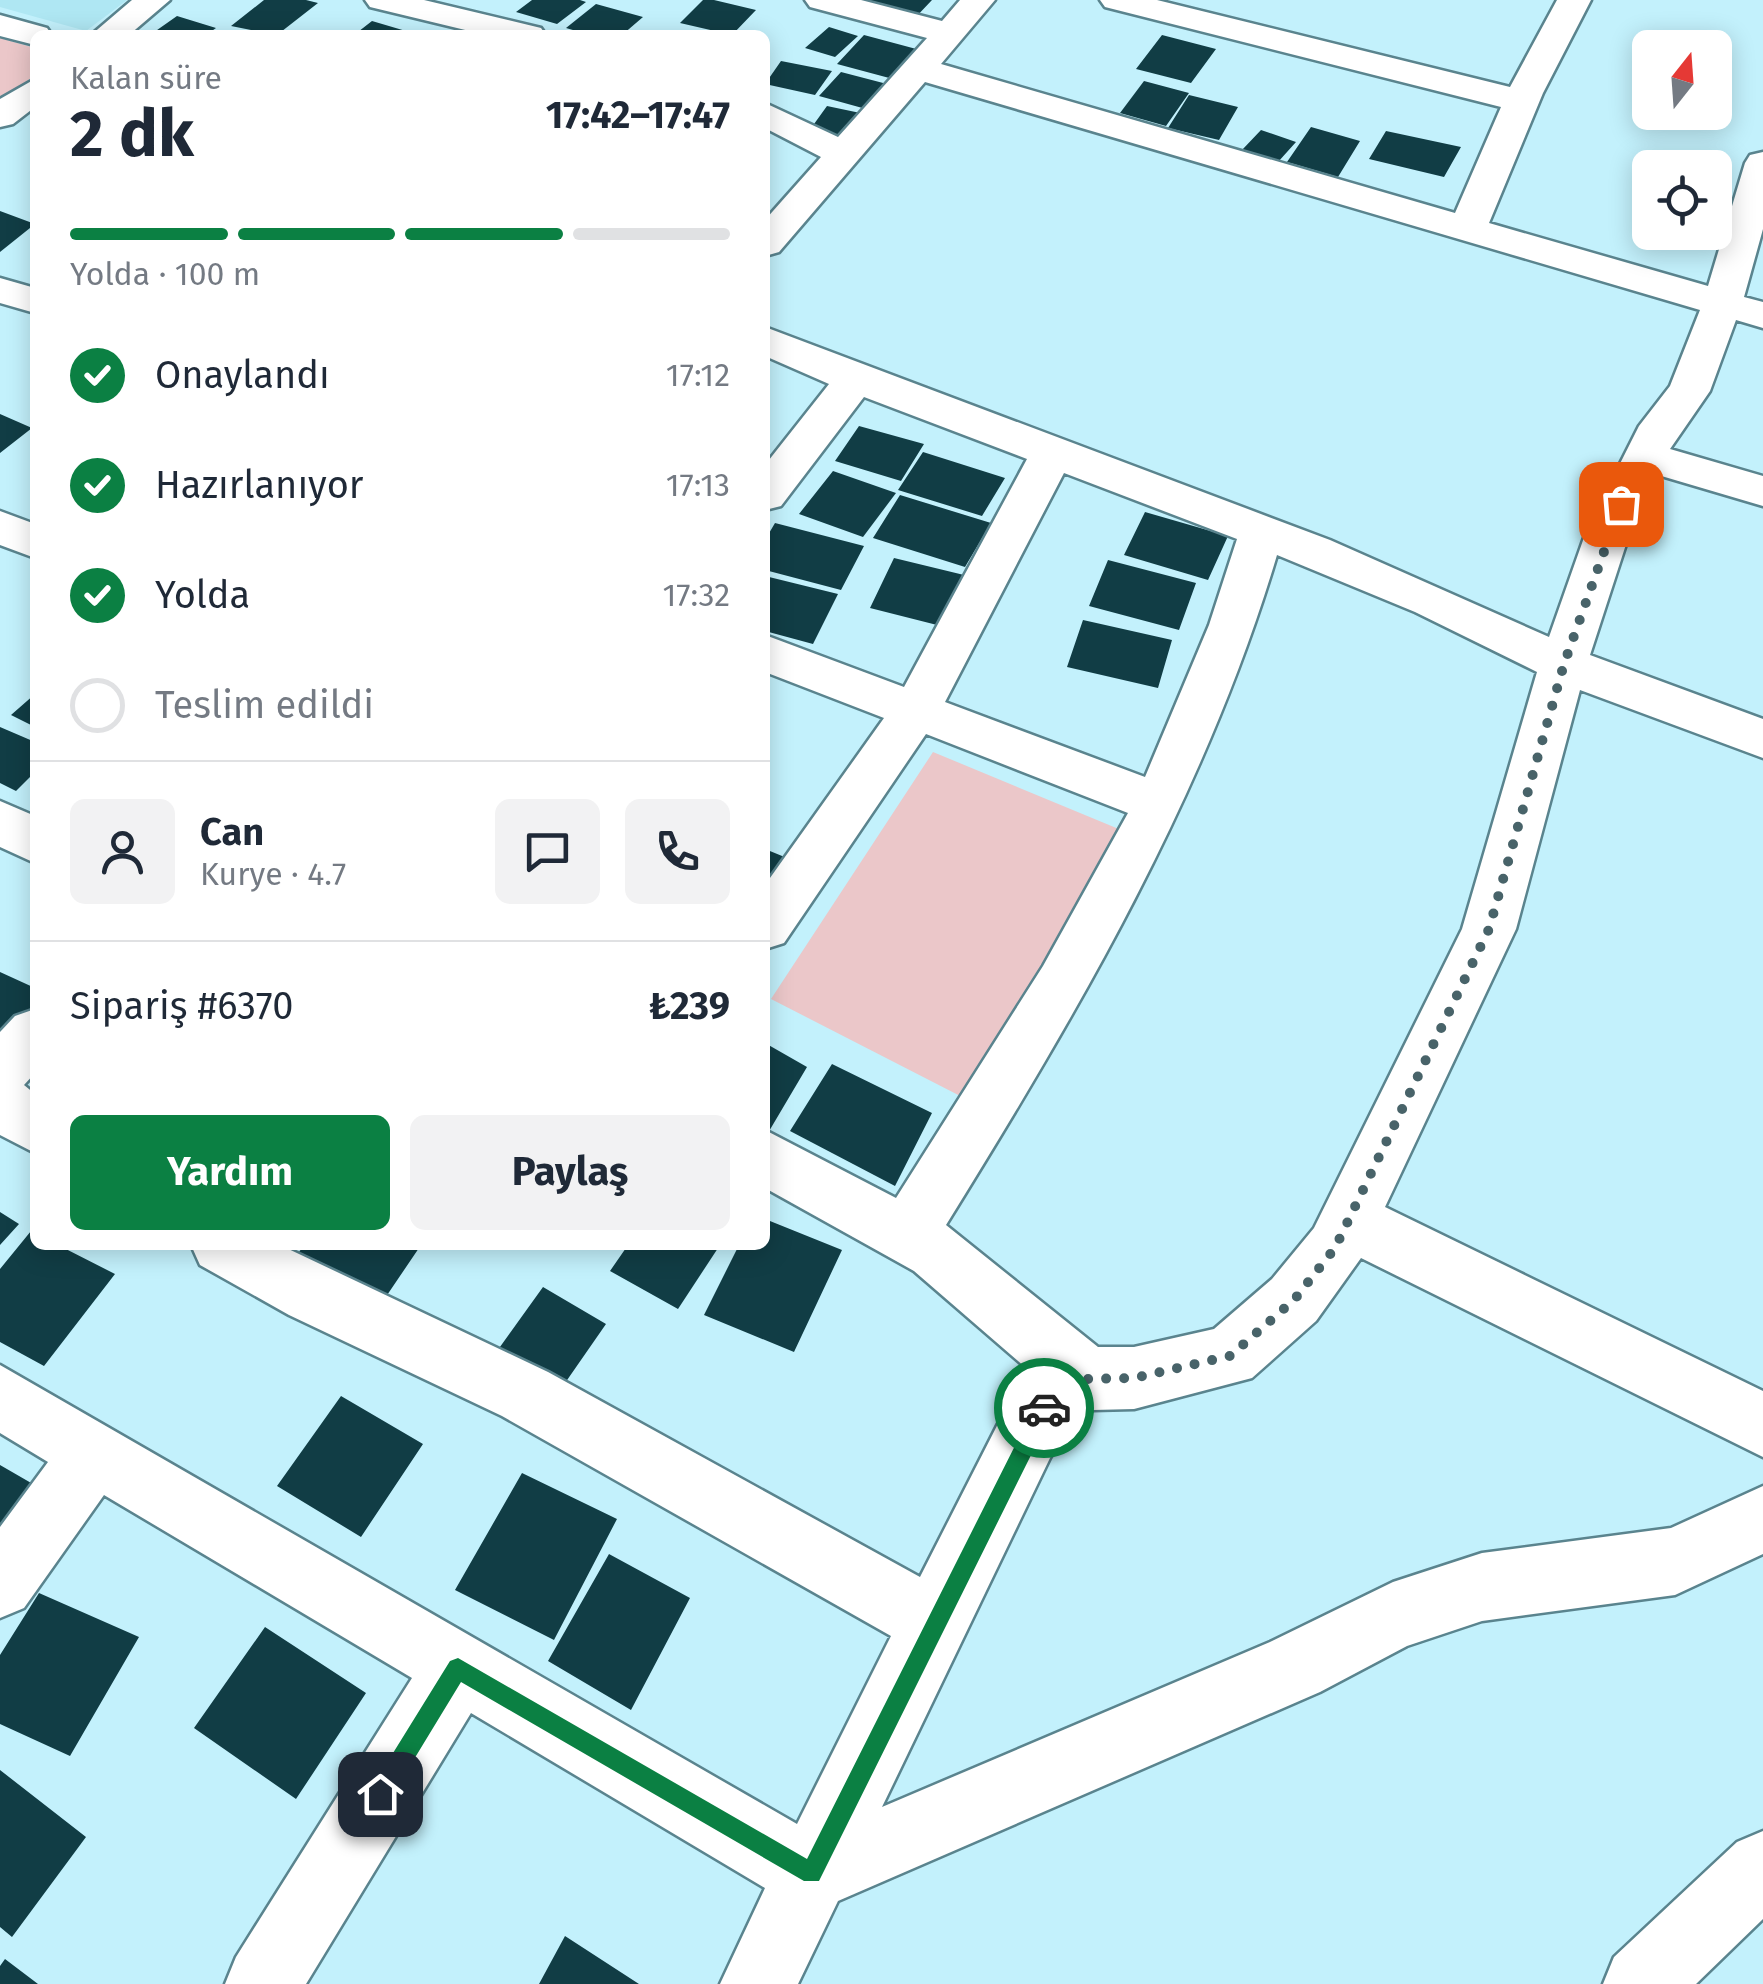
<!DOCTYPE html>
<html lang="tr">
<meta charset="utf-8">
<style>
:root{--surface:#fff;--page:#f2f2f3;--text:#1f2937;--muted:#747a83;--line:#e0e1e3;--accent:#0b8043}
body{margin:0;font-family:"Fira Sans",sans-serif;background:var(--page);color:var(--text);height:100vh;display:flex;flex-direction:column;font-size:38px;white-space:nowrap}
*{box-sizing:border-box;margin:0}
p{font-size:32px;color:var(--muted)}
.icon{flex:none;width:55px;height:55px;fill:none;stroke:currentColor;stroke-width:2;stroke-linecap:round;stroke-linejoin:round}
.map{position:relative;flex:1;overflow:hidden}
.drawer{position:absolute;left:30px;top:30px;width:740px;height:1220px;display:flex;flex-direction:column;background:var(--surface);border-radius:15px;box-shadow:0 5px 25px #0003}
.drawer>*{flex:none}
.needle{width:65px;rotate:17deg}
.buttons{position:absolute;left:1632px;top:30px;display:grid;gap:20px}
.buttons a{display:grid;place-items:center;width:100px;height:100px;border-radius:15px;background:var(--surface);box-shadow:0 5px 25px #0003;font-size:50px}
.pin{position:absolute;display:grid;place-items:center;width:85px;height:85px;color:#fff;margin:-42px;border-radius:20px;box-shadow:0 5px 15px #0006}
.courier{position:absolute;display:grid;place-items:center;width:100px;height:100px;margin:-50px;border:8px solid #0b8043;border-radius:50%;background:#fff;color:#222;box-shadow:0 2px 12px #0007}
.overview em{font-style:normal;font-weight:700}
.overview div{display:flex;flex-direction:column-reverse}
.overview{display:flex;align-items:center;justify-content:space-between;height:170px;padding:0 40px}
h1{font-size:65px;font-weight:700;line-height:75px}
.bar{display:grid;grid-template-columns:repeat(4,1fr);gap:15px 10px;align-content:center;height:120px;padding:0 40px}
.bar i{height:12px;border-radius:8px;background:var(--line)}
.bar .current{background:var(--accent)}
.bar p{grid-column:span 4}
.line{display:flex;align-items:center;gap:25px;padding:0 40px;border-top:2px solid var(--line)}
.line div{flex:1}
.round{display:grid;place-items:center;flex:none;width:105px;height:105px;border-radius:15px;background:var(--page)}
ol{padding:0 40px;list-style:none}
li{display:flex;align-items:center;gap:30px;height:110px}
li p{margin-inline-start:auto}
li .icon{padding:10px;border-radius:50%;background:var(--accent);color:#fff;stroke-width:4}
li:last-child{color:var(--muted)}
li i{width:55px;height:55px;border:5px solid var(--line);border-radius:50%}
.action{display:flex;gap:20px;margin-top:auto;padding:20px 40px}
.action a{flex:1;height:115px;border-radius:15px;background:var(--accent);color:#fff;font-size:40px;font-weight:700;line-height:115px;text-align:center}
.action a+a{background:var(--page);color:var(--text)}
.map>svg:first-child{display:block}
.built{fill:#afe7f3}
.green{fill:#ebc7c9}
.building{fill:#113d45}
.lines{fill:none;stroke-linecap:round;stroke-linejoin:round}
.minor-casing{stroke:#5a848e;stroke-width:5}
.minor{fill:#fff;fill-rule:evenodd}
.route{fill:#0b8043}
.done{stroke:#486369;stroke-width:10;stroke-dasharray:0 18}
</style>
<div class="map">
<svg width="1763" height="1984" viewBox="0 0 1763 1984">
<rect width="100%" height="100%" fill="#c3f1fc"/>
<path class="built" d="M0,0H127L86,31L0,7Z"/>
<path class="green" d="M0,38L35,48V75L0,101Z
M933,752L1126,832L968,1100L771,999Z"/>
<path class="building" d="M264,0H306L318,3L277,35L231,26Z
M532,0H580L586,2L557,24L516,12Z
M703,0H714L756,10L732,35L680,23Z
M850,0H932L914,19Z
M596,4L643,17L622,35H590L566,28Z
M177,16L216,28L206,35H150Z
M372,21L416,34V35H354Z
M829,27L858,36L835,57L805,48Z
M864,35L920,50L893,79L837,64Z
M1162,35L1216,49L1191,83L1136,69Z
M781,61L832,71L815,95L765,84Z
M841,72L887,84L866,109L819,96Z
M1144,81L1189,93L1166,126L1120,113Z
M1189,95L1238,107L1219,140L1168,128Z
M827,106L865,114L848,139L809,131Z
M1311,127L1360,141L1338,177L1287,162Z
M1261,130L1296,142L1278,162L1242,150Z
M1386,131L1461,147L1444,177L1369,159Z
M0,211L35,224L0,252Z
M0,414L32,428L0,453Z
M859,426L924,444L901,481L835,461Z
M923,452L1005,478L982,516L898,490Z
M833,471L896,493L863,537L799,514Z
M900,495L991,523L965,567L873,538Z
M1145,512L1228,536L1208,580L1124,555Z
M775,523L864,546L841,590L765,570V540Z
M894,558L964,575L941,626L870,608Z
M1108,560L1196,583L1179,630L1089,606Z
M765,576L838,594L813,644L765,631Z
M1083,620L1172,640L1158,688L1067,667Z
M35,694V727L11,715Z
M0,727L35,742V772L16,791L0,783Z
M765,849L787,858L765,892Z
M0,972L35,988V1013L0,1053Z
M765,1043L807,1067L765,1138Z
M832,1064L932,1113L895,1186L790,1131Z
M0,1212L19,1224L0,1245Z
M765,1219L842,1250L794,1352L704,1315L739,1245H765Z
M31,1231L35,1245H58L115,1274L44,1366L0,1342V1269Z
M304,1245H421L379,1307L292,1262Z
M628,1245H720L678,1309L610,1271Z
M543,1287L606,1324L556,1396L492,1358Z
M341,1396L423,1444L361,1537L277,1486Z
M0,1465L45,1491L0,1551Z
M522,1473L617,1519L554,1640L455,1590Z
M609,1554L690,1598L631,1710L548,1661Z
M39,1593L139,1637L70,1756L0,1724V1655Z
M265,1627L366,1693L296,1799L194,1728Z
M0,1770L86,1837L12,1937L0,1927Z
M565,1936L639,1984H539Z
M5,1959L38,1984H0V1966Z"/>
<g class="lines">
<defs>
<path id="minor" d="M132,0H170L129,35H91Z
M365,0H424L541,28L546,35H486L370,7Z
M805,0H861L942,21L960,0H995L941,64L1455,213L1501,107L1105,7L1100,0H1157L1510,87L1557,0H1591L1543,93L1489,223L1708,286L1745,163L1750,155L1763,152V229L1744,297L1763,302V328L1736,320L1710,391L1670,449L1763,476V506L1658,475L1631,529L1590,655L1763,719V758L1580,690L1516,929L1385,1207L1763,1391V1457L1361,1258L1316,1321L1252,1378L1134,1409L1093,1410L1073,1421L1050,1458L882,1807L1270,1642L1393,1582L1482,1553L1671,1528L1763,1486V1554L1675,1595L1482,1621L1407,1646L1320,1692L838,1901L798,1984H720L765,1888L471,1713L306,1984H225L236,1957L412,1678L104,1495L24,1608L0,1618V1527L48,1462L0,1433V1365L797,1824L891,1636L502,1416L289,1315L200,1265L191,1245H280L548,1372L920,1577L1004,1412L1033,1374L914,1271L765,1188V1130L896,1198L1043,966L1128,813L926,734L784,943L765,949V885L884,718L765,672V635L904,687L1027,459L864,397L781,506L765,510V465L829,384L765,356V327L1330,540L1549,637L1587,529L1639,426L1670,386L1700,310L925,82L779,252L765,256V220L821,157L765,128V103L838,137L927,38L810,7ZM1064,473L1237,539L1209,625L1145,777L945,702ZM1277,555L1415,612L1537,672L1462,929L1314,1228L1272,1279L1214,1329L1134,1347H1098L946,1225C1078,1012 1205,796 1277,555Z
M0,15L47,28L52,35H35V45L0,36Z
M35,79V107L13,124L0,127V99Z
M0,278L35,288V313L0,303Z
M0,511L35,524V558L0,545Z
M0,801L35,816V863L0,847Z
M35,1009V1073L24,1085L35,1094V1153L0,1135V1032L15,1016Z
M1763,1831V1919L1696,1984H1603L1614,1957L1737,1842Z"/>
</defs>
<use href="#minor" class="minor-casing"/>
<use href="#minor" class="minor"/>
</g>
<path class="route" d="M1044,1399L1054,1408L1051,1415L819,1881H804L461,1682L388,1802H372V1787L450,1661L458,1658L807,1859L1037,1402Z"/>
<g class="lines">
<path class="done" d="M1044,1408L1050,1399L1087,1379L1134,1378L1230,1356L1294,1300L1335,1248L1489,929L1564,664L1621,504"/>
</g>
</svg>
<div class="buttons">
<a><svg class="needle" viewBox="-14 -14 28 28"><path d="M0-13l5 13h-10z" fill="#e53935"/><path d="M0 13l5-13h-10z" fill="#747a83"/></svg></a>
<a><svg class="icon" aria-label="locate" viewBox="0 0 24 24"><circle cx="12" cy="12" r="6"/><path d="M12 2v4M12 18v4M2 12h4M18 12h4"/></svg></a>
</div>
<div class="pin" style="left:1621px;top:504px;background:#ea580c"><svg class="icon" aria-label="bag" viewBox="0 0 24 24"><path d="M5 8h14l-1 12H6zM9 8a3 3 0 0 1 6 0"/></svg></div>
<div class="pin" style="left:380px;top:1794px;background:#1f2937"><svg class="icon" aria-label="home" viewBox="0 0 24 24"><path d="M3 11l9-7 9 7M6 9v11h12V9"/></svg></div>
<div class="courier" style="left:1044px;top:1408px"><svg class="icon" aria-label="car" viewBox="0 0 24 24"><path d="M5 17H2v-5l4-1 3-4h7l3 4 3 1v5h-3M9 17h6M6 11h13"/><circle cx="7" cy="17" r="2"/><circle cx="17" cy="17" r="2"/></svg></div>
<section class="drawer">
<div class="overview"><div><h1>2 dk</h1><p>Kalan süre</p></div><em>17:42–17:47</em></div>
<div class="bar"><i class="current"></i><i class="current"></i><i class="current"></i><i></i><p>Yolda · 100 m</p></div>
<ol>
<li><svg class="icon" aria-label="check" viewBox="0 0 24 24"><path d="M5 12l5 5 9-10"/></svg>Onaylandı<p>17:12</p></li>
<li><svg class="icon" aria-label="check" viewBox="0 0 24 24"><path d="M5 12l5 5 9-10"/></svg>Hazırlanıyor<p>17:13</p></li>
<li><svg class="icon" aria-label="check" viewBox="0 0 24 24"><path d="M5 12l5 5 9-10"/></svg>Yolda<p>17:32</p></li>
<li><i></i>Teslim edildi</li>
</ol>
<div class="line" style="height:180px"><a class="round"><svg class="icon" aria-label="person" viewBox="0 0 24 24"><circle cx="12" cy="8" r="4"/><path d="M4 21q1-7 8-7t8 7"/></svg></a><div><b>Can</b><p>Kurye · 4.7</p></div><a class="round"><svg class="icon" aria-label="chat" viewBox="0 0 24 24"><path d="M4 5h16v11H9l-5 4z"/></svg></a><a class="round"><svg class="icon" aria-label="phone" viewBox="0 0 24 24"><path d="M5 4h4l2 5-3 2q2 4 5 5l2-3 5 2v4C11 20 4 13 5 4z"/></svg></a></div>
<div class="line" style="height:130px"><div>Sipariş #6370</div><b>₺239</b></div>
<div class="action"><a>Yardım</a><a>Paylaş</a></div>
</section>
</div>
